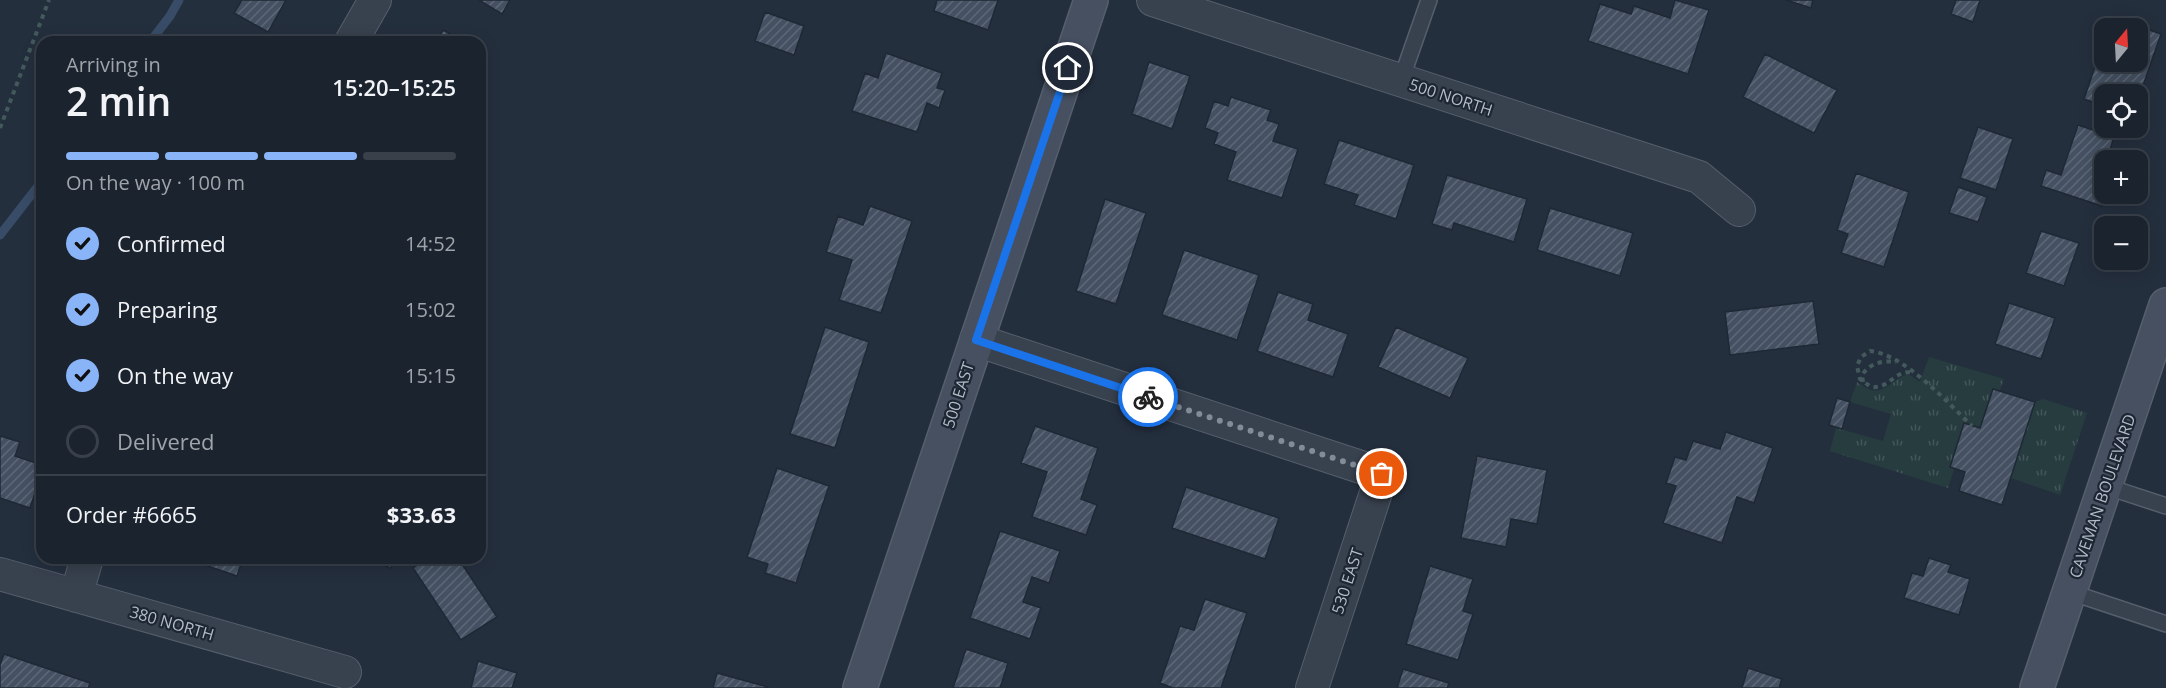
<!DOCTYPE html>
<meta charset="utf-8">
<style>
:root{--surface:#1b232e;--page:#242b36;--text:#f1f3f6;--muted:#a0a4aa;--line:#39404a;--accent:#8ab4f8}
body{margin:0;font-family:"Open Sans",sans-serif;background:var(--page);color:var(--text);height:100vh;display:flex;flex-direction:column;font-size:22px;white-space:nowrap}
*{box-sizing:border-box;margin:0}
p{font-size:20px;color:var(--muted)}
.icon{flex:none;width:33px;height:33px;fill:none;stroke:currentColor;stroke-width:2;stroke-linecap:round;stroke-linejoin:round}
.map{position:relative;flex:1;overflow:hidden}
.side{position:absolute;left:36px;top:36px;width:450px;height:528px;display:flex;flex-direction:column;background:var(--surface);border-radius:18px;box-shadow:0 3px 15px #0003,0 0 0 2px var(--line)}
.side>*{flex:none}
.needle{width:39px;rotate:18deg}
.buttons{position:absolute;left:2094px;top:18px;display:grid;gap:12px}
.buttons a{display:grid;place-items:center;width:54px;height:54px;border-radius:12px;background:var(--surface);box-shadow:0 3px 15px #0003,0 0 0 2px var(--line);font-size:30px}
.pin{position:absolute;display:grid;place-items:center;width:51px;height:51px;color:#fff;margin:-26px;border:3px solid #fff;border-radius:50%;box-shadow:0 2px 6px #0007}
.courier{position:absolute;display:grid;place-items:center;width:60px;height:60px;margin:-30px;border:4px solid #1a73e8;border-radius:50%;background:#fff;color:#222;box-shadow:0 2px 8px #0007}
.headline em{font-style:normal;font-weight:600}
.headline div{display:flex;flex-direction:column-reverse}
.headline{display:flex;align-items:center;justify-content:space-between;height:102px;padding:0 30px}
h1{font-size:39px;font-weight:600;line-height:45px}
.bar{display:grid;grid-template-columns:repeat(4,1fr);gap:9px 6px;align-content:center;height:72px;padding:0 30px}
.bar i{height:8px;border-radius:4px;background:var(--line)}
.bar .current{background:var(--accent)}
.bar p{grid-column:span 4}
.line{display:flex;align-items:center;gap:15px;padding:0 30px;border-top:2px solid var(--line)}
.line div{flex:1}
ol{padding:0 30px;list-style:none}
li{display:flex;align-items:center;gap:18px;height:66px}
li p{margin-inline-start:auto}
li .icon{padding:6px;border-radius:50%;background:var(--accent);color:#111;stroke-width:4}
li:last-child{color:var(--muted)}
li i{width:33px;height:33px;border:3px solid var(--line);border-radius:50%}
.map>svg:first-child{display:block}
.grass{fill:url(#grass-tufts)}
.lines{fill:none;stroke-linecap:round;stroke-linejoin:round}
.stream{stroke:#394c67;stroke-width:9}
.building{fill:url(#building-hatch);stroke:#1f2835;stroke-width:1.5}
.lane-casing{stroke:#565f6c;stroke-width:18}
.street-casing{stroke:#565f6c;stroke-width:34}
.secondary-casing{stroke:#565f6c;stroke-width:36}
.path{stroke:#44595c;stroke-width:4;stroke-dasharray:4.5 4.5;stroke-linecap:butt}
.lane{stroke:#38414e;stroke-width:15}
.street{stroke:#38414e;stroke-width:32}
.secondary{stroke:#465061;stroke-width:33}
.done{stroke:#828b98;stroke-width:6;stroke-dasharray:0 10.8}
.route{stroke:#1a73e8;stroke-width:8}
.labels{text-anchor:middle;stroke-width:4.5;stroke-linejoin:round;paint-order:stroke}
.street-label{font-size:16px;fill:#b4bcc9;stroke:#1d2633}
</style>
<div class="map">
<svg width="2166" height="688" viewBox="0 0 2166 688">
<defs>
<pattern id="grass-tufts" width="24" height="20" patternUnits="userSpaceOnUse" patternTransform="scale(1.5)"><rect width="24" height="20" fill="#263c3f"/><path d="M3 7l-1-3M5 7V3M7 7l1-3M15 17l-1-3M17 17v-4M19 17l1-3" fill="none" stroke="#435659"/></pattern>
<pattern id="building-hatch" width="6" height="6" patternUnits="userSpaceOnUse" patternTransform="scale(1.5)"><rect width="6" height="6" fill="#455162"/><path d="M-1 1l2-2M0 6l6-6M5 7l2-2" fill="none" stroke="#5d6877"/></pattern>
</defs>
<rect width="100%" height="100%" fill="#242f3e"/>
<path class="grass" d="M1929,357L2004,379L2000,390L1993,389L1980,428L1950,467L1954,469L1948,488L1830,451L1836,428L1883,441L1891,414L1850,402L1857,382C1882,402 1887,382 1908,374L1920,382Z
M2043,399L2087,413L2060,495L2011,478L2035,402Z"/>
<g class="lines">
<path class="stream" d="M150,42L170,16L179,0
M0,235L42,181"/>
</g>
<path class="building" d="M242,0H286L268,32L234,13Z
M479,0H510L502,14Z
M937,0H998L988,30L934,11Z
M1675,0L1709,10L1688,74L1588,41L1600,4L1631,14L1634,6L1670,18Z
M1786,0H1813L1811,8Z
M1956,0H1980L1973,22L1951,14Z
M765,12L804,26L794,55L755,41Z
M2113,17L2161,34L2138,100V94H2104V106L2084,99L2104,40V62H2138V28H2109Z
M443,30L464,42H436Z
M886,53L942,73L937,88L945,90L939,108L927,103L917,132L852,111L865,73L878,78Z
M1765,54L1837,90L1814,133L1743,97Z
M1149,62L1190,76L1172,129L1132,114Z
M1231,97L1271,110L1267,120L1279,124L1273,141L1298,149L1282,198L1227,180L1236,152L1214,144L1218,133L1205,128L1214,101L1228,106Z
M2078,125L2114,137L2107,160H2104V194H2107L2102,206L2041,186L2046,170L2061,175Z
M1978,127L2013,139L1996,190L1960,178Z
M1339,140L1414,165L1396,219L1354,205L1358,195L1324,184Z
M1856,173L1909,192L1884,267L1841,253L1848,234L1837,230Z
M1447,175L1527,199L1514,242L1454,223L1452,230L1432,224Z
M1958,187L1987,197L1978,222L1949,213Z
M1105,199L1146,213L1116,304L1076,291Z
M870,206L912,221L881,313L839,300L852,260L826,252L838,216L863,225Z
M1550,208L1633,233L1620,276L1537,250Z
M2041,231L2079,243L2064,286L2026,273Z
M1184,250L1259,275L1237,340L1162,315Z
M1278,292L1313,304L1308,320L1348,334L1333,377L1257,351Z
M1813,301L1819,344L1730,355L1725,312Z
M2009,303L2055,318L2041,359L1995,344Z
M825,327L869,342L835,448L790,434Z
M1396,327L1468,358L1450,398L1378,367Z
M1993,389L2035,402L2002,505L1959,491L1965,472L1950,467L1964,423L1980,428Z
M1837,398L1850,402L1842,429L1829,425Z
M1035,426L1098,448L1081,499L1097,505L1086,535L1032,517L1047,472L1021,463Z
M1726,432L1773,448L1754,503L1737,497L1722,543L1663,523L1676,486L1666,483L1675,457L1686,460L1693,441L1720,449Z
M0,436L20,442L15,456L42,465V472L30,508L0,498Z
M1477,456L1547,470L1537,524L1511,519L1506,547L1461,538Z
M777,468L829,486L796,583L765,573L768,564L747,557Z
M1186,487L1279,518L1265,559L1172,528Z
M1000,531L1060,551L1049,583L1032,577L1023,602L1041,608L1030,639L970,618Z
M197,558H243L237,576L196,562Z
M362,558H394L391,568Z
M428,558H458L497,617L461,640L413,568Z
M1929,558L1951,565L1948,572L1970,579L1959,615L1904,598L1912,573L1923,576Z
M1430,566L1473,579L1463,611L1473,614L1458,660L1406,644Z
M1205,599L1247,613L1221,688H1173L1160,683L1180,626L1194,630Z
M966,649L1008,663L1000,688H953Z
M4,654L90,683L88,688H0V665Z
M478,661L517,673L512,688H471Z
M1748,668L1782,679L1779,688H1742Z
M1403,669L1449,683L1447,688H1397Z
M717,673L768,687V688H713Z"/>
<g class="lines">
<defs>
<path id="lane" d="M1401,80L1429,0
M2105,486L2166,506
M2070,592L2166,624"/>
<path id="street" d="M1153,0L1699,177L1739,210
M351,42L375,0
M976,340L1382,474L1312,688
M0,574L345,672
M76,596L87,558"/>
<path id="secondary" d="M860,688L1091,0
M2037,688L2166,305"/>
</defs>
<use href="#lane" class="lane-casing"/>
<use href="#street" class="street-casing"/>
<use href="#secondary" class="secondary-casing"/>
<path class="path" d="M0,128L49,0
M1910,372C1893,372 1889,389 1871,387L1860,379L1857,366L1861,357L1870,351C1904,354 1947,402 1972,426
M1863,382L1862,375C1870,363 1883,360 1896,362"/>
<use href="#lane" class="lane"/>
<use href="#street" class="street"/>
<use href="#secondary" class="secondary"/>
</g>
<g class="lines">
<path class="done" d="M1148,397L1382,474"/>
<path class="route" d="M1068,68L976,340L1148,397"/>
</g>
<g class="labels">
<g class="street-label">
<text transform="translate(1451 97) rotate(18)" y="6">500 NORTH</text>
<text transform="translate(958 395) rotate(-72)" y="6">500 EAST</text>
<text transform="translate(2102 496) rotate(-71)" y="6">CAVEMAN BOULEVARD</text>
<text transform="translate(1347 581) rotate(-72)" y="6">530 EAST</text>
<text transform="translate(172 623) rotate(16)" y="6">380 NORTH</text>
</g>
</g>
</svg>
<div class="buttons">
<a><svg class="needle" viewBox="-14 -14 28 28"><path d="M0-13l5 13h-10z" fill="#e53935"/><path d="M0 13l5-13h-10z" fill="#a0a4aa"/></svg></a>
<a><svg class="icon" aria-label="locate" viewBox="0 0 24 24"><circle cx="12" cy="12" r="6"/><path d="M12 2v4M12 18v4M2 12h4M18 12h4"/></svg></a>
<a>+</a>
<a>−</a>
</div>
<div class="pin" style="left:1382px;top:474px;background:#ea580c"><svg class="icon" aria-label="bag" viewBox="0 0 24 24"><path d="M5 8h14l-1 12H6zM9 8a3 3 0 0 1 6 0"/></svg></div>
<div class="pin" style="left:1068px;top:68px;background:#1f2937"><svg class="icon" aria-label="home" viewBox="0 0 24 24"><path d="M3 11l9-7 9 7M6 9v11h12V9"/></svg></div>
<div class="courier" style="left:1148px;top:397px"><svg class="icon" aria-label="bike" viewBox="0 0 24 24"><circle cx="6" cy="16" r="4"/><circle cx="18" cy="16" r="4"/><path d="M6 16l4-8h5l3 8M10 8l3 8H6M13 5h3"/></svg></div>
<section class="side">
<div class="headline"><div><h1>2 min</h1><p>Arriving in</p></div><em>15:20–15:25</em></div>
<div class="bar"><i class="current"></i><i class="current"></i><i class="current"></i><i></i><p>On the way · 100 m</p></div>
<ol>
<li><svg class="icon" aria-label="check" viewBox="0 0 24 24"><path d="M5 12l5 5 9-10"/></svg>Confirmed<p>14:52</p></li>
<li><svg class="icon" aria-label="check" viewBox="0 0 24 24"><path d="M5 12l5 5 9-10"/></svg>Preparing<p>15:02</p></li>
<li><svg class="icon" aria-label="check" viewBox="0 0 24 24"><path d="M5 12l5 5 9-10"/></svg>On the way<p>15:15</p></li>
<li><i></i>Delivered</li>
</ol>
<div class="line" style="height:78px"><div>Order #6665</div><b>$33.63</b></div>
</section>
</div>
